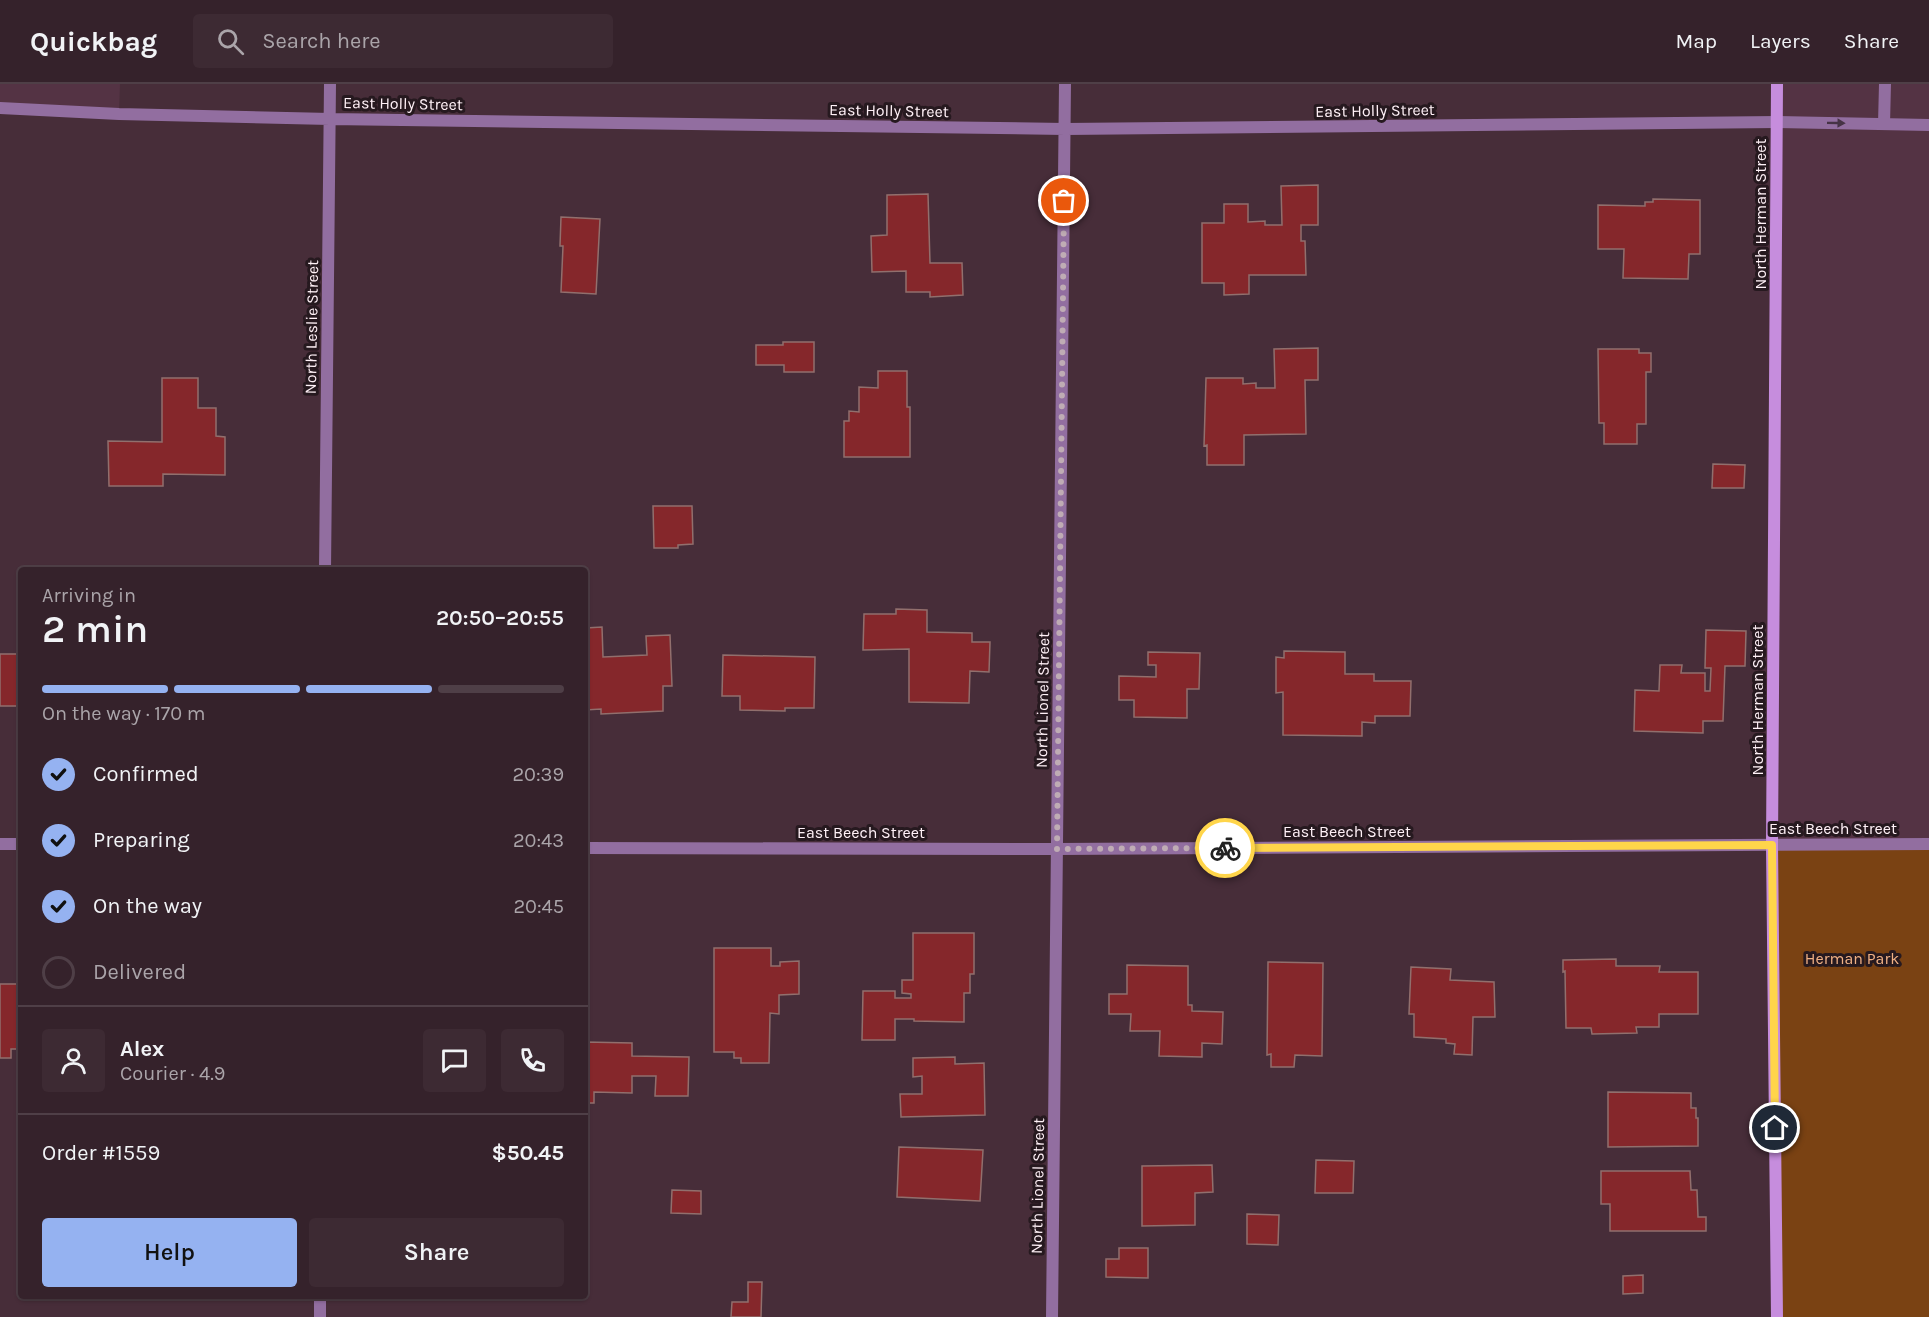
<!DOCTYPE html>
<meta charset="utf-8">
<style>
:root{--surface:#35222b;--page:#3d2a33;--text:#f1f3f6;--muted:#aaa4a9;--line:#4f3f47;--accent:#95b2f1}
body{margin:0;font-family:Karla,sans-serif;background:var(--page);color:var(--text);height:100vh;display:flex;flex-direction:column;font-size:22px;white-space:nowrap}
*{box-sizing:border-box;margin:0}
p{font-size:20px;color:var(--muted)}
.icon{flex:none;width:33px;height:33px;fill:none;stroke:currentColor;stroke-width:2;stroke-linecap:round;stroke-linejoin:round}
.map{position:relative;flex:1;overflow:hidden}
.panel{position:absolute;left:18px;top:483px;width:570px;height:732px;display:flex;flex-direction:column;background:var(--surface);border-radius:6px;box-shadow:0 2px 4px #0004,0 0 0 2px var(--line)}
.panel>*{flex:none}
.pin{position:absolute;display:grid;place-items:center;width:51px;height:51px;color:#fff;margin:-26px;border:3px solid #fff;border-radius:50%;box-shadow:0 2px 6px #0007}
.courier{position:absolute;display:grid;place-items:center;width:60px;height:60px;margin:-30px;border:4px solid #ffd54a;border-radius:50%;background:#fff;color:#222;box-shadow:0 2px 8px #0007}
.summary em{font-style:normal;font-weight:600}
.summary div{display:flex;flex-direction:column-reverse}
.summary{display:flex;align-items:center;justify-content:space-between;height:102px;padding:0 24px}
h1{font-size:39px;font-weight:600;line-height:45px}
.bar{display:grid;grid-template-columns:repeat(4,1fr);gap:9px 6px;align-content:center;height:72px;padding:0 24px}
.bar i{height:8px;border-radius:4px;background:var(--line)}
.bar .current{background:var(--accent)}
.bar p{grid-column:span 4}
.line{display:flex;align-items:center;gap:15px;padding:0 24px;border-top:2px solid var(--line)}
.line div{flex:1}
.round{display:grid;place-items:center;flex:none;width:63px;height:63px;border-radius:6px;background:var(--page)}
ol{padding:0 24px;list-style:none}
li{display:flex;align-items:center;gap:18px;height:66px}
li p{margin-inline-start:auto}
li .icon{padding:6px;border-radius:50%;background:var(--accent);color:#111;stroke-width:4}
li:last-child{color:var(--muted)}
li i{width:33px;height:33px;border:3px solid var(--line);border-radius:50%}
.cta{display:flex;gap:12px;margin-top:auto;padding:12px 24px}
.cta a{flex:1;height:69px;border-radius:6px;background:var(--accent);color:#111;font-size:24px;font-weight:600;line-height:69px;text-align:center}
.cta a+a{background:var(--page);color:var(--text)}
header{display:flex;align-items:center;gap:36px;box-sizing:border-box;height:84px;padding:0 30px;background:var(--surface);border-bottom:2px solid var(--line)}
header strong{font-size:28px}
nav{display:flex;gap:33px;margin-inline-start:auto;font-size:21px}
.search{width:420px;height:54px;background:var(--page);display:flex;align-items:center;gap:15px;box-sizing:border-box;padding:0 21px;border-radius:6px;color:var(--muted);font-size:22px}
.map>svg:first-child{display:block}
.built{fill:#543344}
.green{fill:#7a4213}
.building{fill:#85272b;stroke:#916f6d;stroke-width:1.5}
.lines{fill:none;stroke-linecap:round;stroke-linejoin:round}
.service{stroke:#926ea0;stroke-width:12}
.minor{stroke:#926ea0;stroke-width:12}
.secondary{stroke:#c68ddd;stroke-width:12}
.oneway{fill:#463346}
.done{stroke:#bfacb4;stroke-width:6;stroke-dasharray:0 10.8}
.route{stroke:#ffd54a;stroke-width:8}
.labels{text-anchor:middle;stroke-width:6;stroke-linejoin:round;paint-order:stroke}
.street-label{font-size:16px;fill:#fff1f7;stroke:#26191f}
.park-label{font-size:16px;fill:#f1b185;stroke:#26191f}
</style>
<header>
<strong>Quickbag</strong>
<div class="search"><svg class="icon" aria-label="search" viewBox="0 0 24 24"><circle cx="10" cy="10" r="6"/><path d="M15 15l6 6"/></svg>Search here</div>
<nav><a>Map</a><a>Layers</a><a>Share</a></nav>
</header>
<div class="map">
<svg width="1929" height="1233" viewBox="0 0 1929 1233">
<rect width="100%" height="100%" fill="#472d39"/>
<path class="built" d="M0,0H120L119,30L0,24Z
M1777,0H1929V760L1772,761Z"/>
<path class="green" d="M1929,760V1233H1777L1772,761Z"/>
<path class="building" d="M1318,101V141H1301V157H1305L1306,191H1249V210L1224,211V199H1202V139H1224V120H1248V138L1265,137V141H1282L1281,102Z
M928,110L930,179H962L963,211L930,213V208H906V187L872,188L871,152L887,151V111Z
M1653,115L1700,116V170H1689L1688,195L1623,194L1624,165H1598V121L1645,122V118H1653Z
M561,133L600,135L596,210L561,208L563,162H560Z
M783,258H814V288H784V281H756V261H783Z
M1318,264V296H1305L1306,350L1244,351V381H1207V361L1204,362L1206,294H1243V300L1256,299V304H1275L1274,265Z
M1598,265H1639V269H1651V288H1646V340H1637V360H1604V339H1599Z
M878,287H907V323H910V373H844V337H849V327L859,328V303L878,304Z
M162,294H198V324H216V352L225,353V391L163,390V402H109L108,357L162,358Z
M1713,380L1745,381L1744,404H1712Z
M653,422H692L693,460L678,461V464H654Z
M896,525L927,526V548L972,549V558H990L989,588L970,587L969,619L909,618V565L863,566L864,530H896Z
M602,543L603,573L647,571L646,552L670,551L672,602H663V627L601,630V625L585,626V544Z
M1706,546L1746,547L1745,582H1725L1723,637H1703V649L1634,647L1635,606L1659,607L1660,581H1682L1681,589H1705V607H1710L1711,584H1705Z
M1284,567L1345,568V590H1374V597H1411L1410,632H1375V639L1362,638V652L1283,651V608L1276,609V573L1284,574Z
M1148,568L1200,569L1199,605H1187V634L1134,633V616H1119V592L1156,593V581H1148Z
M0,570H21V622H0Z
M723,571L815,573L814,624H785V627L740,626V612H722Z
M913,849H974V890H970V909H964V938L914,937V935H895V956H862L863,907H895V914H911V910L902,909V896H913Z
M714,864H771V882H780V878L799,877V910L779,911V930L770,929L769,979H741V974H734V968H714Z
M1616,875V882H1660L1659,888H1698V930H1659V943H1636L1637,949L1592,950L1591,944H1566L1565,887L1563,888V876Z
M1268,878L1323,879L1322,972L1295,971L1294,983H1271V970L1267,971Z
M1127,881L1188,882V921H1192V927L1223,928L1222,960L1202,959V973L1159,972L1160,947H1130L1131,930H1109V910H1127Z
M1411,883L1451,885L1450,896L1494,898L1495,933H1473L1472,971L1454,970L1455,960L1446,959V955L1414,953V930H1409Z
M0,900H21V965H11V974H0Z
M585,958L632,959V972L689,973L688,1012H655L656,992H632V1009L594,1008V1019H585Z
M955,973V980L984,979L985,1031L901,1033L900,1010H922V992L913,993V974Z
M1608,1008L1691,1009V1024H1696V1034H1698V1062L1608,1063Z
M899,1063L983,1066L980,1117L897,1113Z
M1316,1076L1354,1077L1353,1109H1315Z
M1212,1081L1213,1108L1195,1109V1141L1142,1142V1082Z
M1601,1087H1690L1691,1106H1697L1698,1133H1706V1147H1610V1120H1601Z
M672,1106L701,1107V1130L671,1129Z
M1247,1130L1279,1131L1278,1161L1247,1160Z
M1119,1164H1148V1194L1106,1193V1175H1119Z
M1643,1191V1209L1623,1210V1192Z
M748,1198H762L761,1233H731L732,1218H748Z"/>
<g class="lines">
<path class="service" d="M1778,38L1929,41
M1884,40L1885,0"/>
<path class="minor" d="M0,24L119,30L330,35L1065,45L1778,38
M325,486L330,0
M0,760H21
M585,764L1057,765L1929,760
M320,1233V1212
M1052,1233L1065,0"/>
<path class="secondary" d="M1777,1233L1772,761L1777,0"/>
</g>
<defs><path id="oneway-solid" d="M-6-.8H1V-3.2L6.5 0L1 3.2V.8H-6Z" transform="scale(1.5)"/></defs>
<use class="oneway" href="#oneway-solid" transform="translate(1836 39) rotate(1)"/>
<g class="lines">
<path class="done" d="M1064,117L1057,765L1225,764"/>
<path class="route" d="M1225,764L1772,761L1775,1044"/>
</g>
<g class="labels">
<g class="street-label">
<text transform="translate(403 19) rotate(1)" y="6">East Holly Street</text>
<text transform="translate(889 26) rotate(1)" y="6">East Holly Street</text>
<text transform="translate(1375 26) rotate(-1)" y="6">East Holly Street</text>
<text transform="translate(1760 130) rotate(-90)" y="6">North Herman Street</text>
<text transform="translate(311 243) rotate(-89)" y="6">North Leslie Street</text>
<text transform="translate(1042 616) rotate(-89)" y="6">North Lionel Street</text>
<text transform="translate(1757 616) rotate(-90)" y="6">North Herman Street</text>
<text x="1833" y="750">East Beech Street</text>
<text x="1347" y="753">East Beech Street</text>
<text x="861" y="754">East Beech Street</text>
<text transform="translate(1037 1102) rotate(-89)" y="6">North Lionel Street</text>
</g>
<g class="park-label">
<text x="1852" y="880">Herman Park</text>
</g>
</g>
</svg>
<div class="pin" style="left:1064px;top:117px;background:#ea580c"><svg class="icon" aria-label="bag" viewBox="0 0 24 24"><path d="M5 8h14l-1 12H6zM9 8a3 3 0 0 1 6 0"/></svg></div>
<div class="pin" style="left:1775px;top:1044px;background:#1f2937"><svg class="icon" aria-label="home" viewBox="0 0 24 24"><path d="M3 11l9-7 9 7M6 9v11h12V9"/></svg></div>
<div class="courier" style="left:1225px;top:764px"><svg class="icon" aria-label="bike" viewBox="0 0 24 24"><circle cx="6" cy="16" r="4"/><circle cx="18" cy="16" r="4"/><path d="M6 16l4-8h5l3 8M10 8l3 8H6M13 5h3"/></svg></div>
<section class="panel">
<div class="summary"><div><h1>2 min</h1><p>Arriving in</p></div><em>20:50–20:55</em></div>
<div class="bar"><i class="current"></i><i class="current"></i><i class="current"></i><i></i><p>On the way · 170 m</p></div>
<ol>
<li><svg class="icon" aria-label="check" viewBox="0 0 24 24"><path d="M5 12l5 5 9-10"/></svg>Confirmed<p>20:39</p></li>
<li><svg class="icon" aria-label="check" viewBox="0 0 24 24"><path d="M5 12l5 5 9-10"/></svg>Preparing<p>20:43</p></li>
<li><svg class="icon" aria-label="check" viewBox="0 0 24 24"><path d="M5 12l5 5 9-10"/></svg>On the way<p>20:45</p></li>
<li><i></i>Delivered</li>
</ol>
<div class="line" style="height:108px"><a class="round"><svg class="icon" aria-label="person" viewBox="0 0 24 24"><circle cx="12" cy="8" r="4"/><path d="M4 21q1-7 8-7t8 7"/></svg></a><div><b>Alex</b><p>Courier · 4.9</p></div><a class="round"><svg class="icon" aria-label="chat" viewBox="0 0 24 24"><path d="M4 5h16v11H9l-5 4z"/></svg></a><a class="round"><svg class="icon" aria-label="phone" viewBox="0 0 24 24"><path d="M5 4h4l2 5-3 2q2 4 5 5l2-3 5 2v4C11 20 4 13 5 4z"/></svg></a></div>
<div class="line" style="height:78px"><div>Order #1559</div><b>$50.45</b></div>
<div class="cta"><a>Help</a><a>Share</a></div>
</section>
</div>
